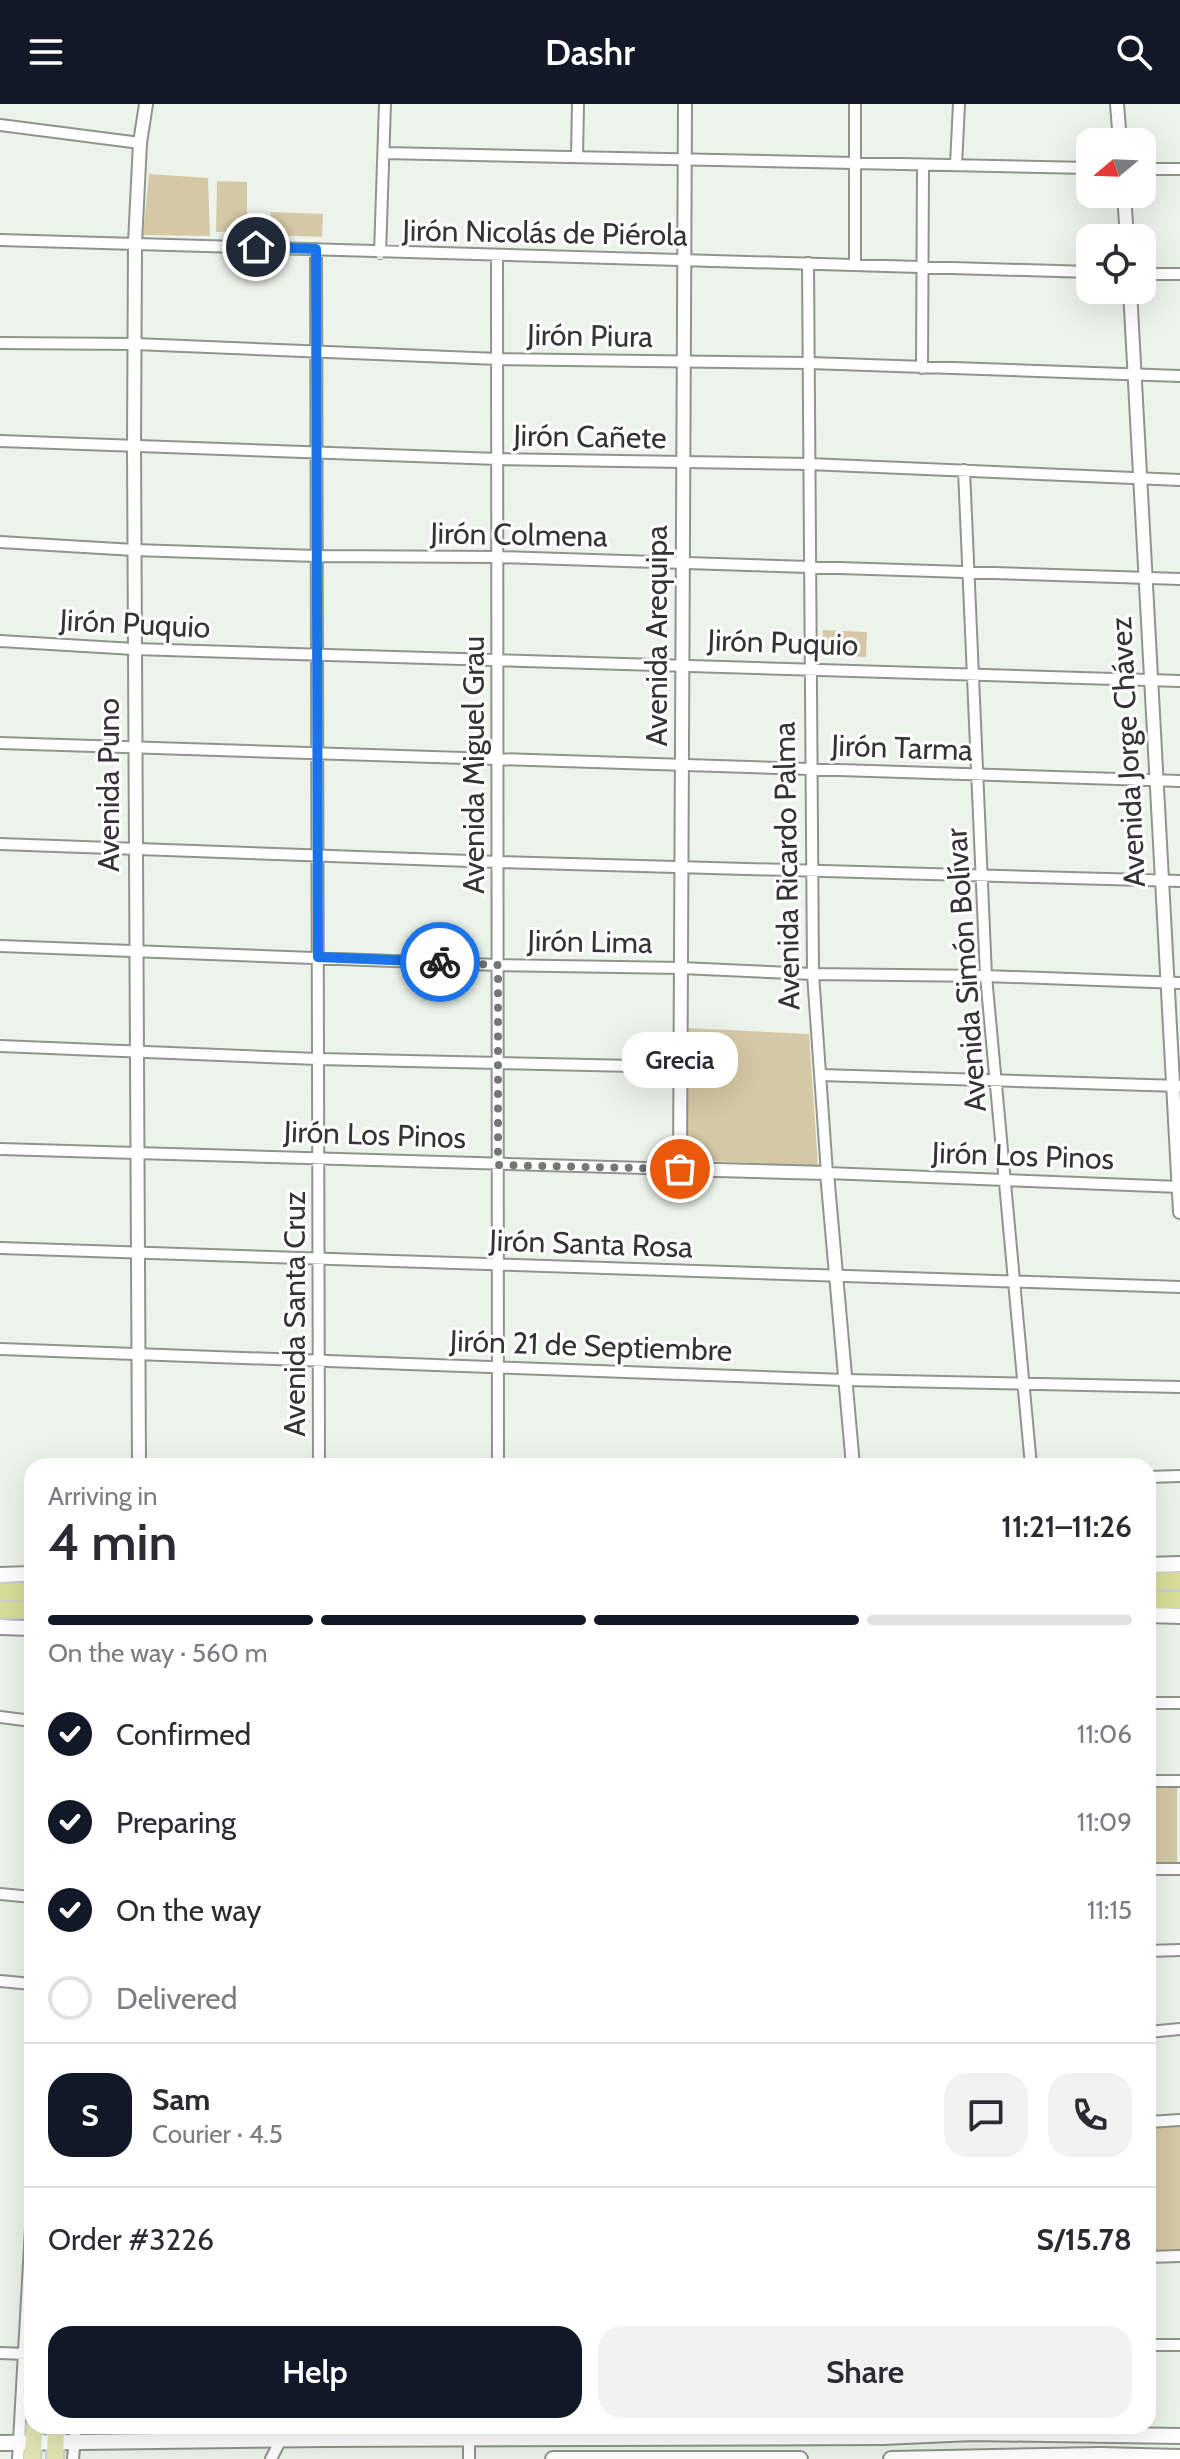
<!DOCTYPE html>
<meta charset="utf-8">
<style>
:root{--surface:#fff;--page:#f2f2f3;--text:#2b2b33;--muted:#7c7c81;--line:#e1e1e2;--accent:#111827}
body{margin:0;font-family:Cabin,sans-serif;background:var(--page);color:var(--text);height:100vh;display:flex;flex-direction:column;font-size:30px;white-space:nowrap}
*{box-sizing:border-box;margin:0}
p{font-size:26px;color:var(--muted)}
.icon{flex:none;width:44px;height:44px;fill:none;stroke:currentColor;stroke-width:2;stroke-linecap:round;stroke-linejoin:round}
.map{position:relative;flex:1;overflow:hidden}
.panel{position:absolute;left:24px;top:1354px;width:1132px;height:976px;display:flex;flex-direction:column;background:var(--surface);border-radius:24px;box-shadow:0 8px 32px #0002}
.panel>*{flex:none}
.needle{width:52px;rotate:251deg}
.buttons{position:absolute;left:1076px;top:24px;display:grid;gap:16px}
.buttons a{display:grid;place-items:center;width:80px;height:80px;border-radius:16px;background:var(--surface);box-shadow:0 8px 32px #0002;font-size:40px}
.pin{position:absolute;display:grid;place-items:center;width:68px;height:68px;color:#fff;margin:-34px;border:4px solid #fff;border-radius:50%;box-shadow:0 2px 8px #0007}
.courier{position:absolute;display:grid;place-items:center;width:80px;height:80px;margin:-40px;border:6px solid #1a73e8;border-radius:50%;background:#fff;color:#222;box-shadow:0 2px 10px #0007}
.bubble{position:absolute;height:56px;border-radius:24px;background:var(--surface);box-shadow:0 8px 32px #0002;font-size:26px;font-weight:600;line-height:56px;text-align:center}
.overview em{font-style:normal;font-weight:600}
.overview div{display:flex;flex-direction:column-reverse}
.overview{display:flex;align-items:center;justify-content:space-between;height:136px;padding:0 24px}
h1{font-size:52px;font-weight:600;line-height:60px}
.bar{display:grid;grid-template-columns:repeat(4,1fr);gap:12px 8px;align-content:center;height:96px;padding:0 24px}
.bar i{height:10px;border-radius:6px;background:var(--line)}
.bar .active{background:var(--accent)}
.bar p{grid-column:span 4}
.line{display:flex;align-items:center;gap:20px;padding:0 24px;border-top:2px solid var(--line)}
.line div{flex:1}
.round{display:grid;place-items:center;flex:none;width:84px;height:84px;border-radius:24px;background:var(--page)}
ol{padding:0 24px;list-style:none}
li{display:flex;align-items:center;gap:24px;height:88px}
li p{margin-inline-start:auto}
li .icon{padding:8px;border-radius:50%;background:var(--accent);color:#fff;stroke-width:4}
li:last-child{color:var(--muted)}
li i{width:44px;height:44px;border:4px solid var(--line);border-radius:50%}
.cta{display:flex;gap:16px;margin-top:auto;padding:16px 24px}
.cta a{flex:1;height:92px;border-radius:24px;background:var(--accent);color:#fff;font-size:32px;font-weight:600;line-height:92px;text-align:center}
.cta a+a{background:var(--page);color:var(--text)}
header{display:flex;justify-content:space-between;align-items:center;height:104px;padding:0 24px;background:var(--accent);color:#fff;font-size:36px;font-weight:600}
.map>svg:first-child{display:block}
.green{fill:#d5c8a5}
.lines{fill:none;stroke-linecap:round;stroke-linejoin:round}
.minor-casing{stroke:#8f958d;stroke-width:14}
.tertiary-casing{stroke:#8f958d;stroke-width:16}
.secondary-casing{stroke:#8f958d;stroke-width:18}
.primary-casing{stroke:#cecfce;stroke-width:20}
.trunk-casing{stroke:#cecfce;stroke-width:20}
.minor{stroke:#fff;stroke-width:10}
.tertiary{stroke:#fff;stroke-width:12}
.secondary{stroke:#fff;stroke-width:14}
.primary{stroke:#e0e6b2;stroke-width:16}
.trunk{stroke:#d6de98;stroke-width:16}
.done{stroke:#737872;stroke-width:8;stroke-dasharray:0 14.4}
.route{stroke:#1a73e8;stroke-width:10}
.labels{text-anchor:middle;stroke-width:6;stroke-linejoin:round;paint-order:stroke}
.street-label{font-size:30px;fill:#323531;stroke:#fff}
</style>
<header><svg class="icon" aria-label="menu" viewBox="0 0 24 24"><path d="M4 6h16M4 12h16M4 18h16"/></svg>Dashr<svg class="icon" aria-label="search" viewBox="0 0 24 24"><circle cx="10" cy="10" r="6"/><path d="M15 15l6 6"/></svg></header>
<div class="map">
<svg width="1180" height="2355" viewBox="0 0 1180 2355">
<rect width="100%" height="100%" fill="#ecf3ea"/>
<path class="green" d="M149,70L208,74L210,132L143,131Z
M217,77L247,78V128H216Z
M271,108L323,110L322,133L270,131Z
M823,526L867,528L866,553L822,551Z
M686,924L809,930L818,1062L687,1056Z
M1148,1682H1177V1762H1148Z
M1180,2022V2147H1148V2024Z"/>
<g class="lines">
<defs>
<path id="minor" d="M0,21L140,39
M384,49L1090,64
M577,53L578,0
M956,61L959,0
M1142,65H1180
M0,136L1090,168
M316,145L319,1362
M380,149L385,0
M497,153L498,1362
M808,159L813,870L827,1069L1180,1083
M855,160V0
M1142,170H1180
M0,239L135,240L498,255L810,259L1180,272
M922,264L923,61
M0,337L498,355L809,360L1180,376
M964,366L986,872L1031,1362
M0,438L134,446L317,452L498,453L1180,475
M0,537L134,545L1180,577
M0,639L1180,677
M0,740L498,758L1180,777
M0,842L498,861L681,864L813,870L986,872L1180,879
M0,942L318,955L681,963
M820,971L1180,982
M0,1045L680,1065
M0,1144L1180,1183
M0,1245L845,1276L1180,1283
M1148,1373L1180,1372
M1148,1599H1180
M0,1613L32,1617
M1148,1677H1180
M1148,1765H1180
M0,1790L32,1793
M1148,1847L1180,1846
M0,1877L32,1880
M1148,1928L1180,1925
M1148,2018L1180,2016
M1148,2153L1180,2152
M1148,2241H1180
M0,2249L25,2250
M18,2355L32,2106
M73,2355L76,2322
M271,2355L281,2335V2322
M469,2355V2322"/>
<path id="tertiary" d="M685,0L680,1065L827,1069L853,1362
M1117,0L1120,38
M1124,90L1127,134
M1130,186L1180,1108
M139,1362L134,342L135,139L140,39L146,0"/>
<path id="secondary" d="M1148,1461L1180,1460
M0,1471L32,1470
M1148,1511L1180,1512
M0,1523L32,1524
M0,2339L324,2335L882,2333L973,2329L1180,2332
M553,2355H800
M891,2355L1100,2351L1180,2353"/>
<path id="primary" d="M32,2355L35,2322
M55,2355L56,2322"/>
<path id="trunk" d="M1148,1477H1180
M0,1488H32
M1148,1496H1180
M0,1506L32,1505"/>
</defs>
<use href="#minor" class="minor-casing"/>
<use href="#tertiary" class="tertiary-casing"/>
<use href="#secondary" class="secondary-casing"/>
<use href="#primary" class="primary-casing"/>
<use href="#trunk" class="trunk-casing"/>
<use href="#minor" class="minor"/>
<use href="#tertiary" class="tertiary"/>
<use href="#secondary" class="secondary"/>
<use href="#primary" class="primary"/>
<use href="#trunk" class="trunk"/>
</g>
<g class="lines">
<path class="done" d="M440,858L498,861V1061L680,1065"/>
<path class="route" d="M256,143L316,145L318,853L440,858"/>
</g>
<g class="labels">
<g class="street-label">
<text transform="translate(545 129) rotate(1)" y="10">Jirón Nicolás de Piérola</text>
<text transform="translate(590 232) rotate(1)" y="10">Jirón Piura</text>
<text transform="translate(590 333) rotate(1)" y="10">Jirón Cañete</text>
<text transform="translate(519 431) rotate(1)" y="10">Jirón Colmena</text>
<text transform="translate(135 520) rotate(3)" y="10">Jirón Puquio</text>
<text transform="translate(657 532) rotate(-90)" y="10">Avenida Arequipa</text>
<text transform="translate(783 539) rotate(2)" y="10">Jirón Puquio</text>
<text transform="translate(902 644) rotate(2)" y="10">Jirón Tarma</text>
<text transform="translate(1128 648) rotate(-93)" y="10">Avenida Jorge Chávez</text>
<text transform="translate(474 661) rotate(-90)" y="10">Avenida Miguel Grau</text>
<text transform="translate(109 681) rotate(-90)" y="10">Avenida Puno</text>
<text transform="translate(787 762) rotate(-91)" y="10">Avenida Ricardo Palma</text>
<text transform="translate(590 838) rotate(1)" y="10">Jirón Lima</text>
<text transform="translate(966 866) rotate(-94)" y="10">Avenida Simón Bolívar</text>
<text transform="translate(375 1031) rotate(2)" y="10">Jirón Los Pinos</text>
<text transform="translate(1023 1052) rotate(2)" y="10">Jirón Los Pinos</text>
<text transform="translate(591 1140) rotate(2)" y="10">Jirón Santa Rosa</text>
<text transform="translate(295 1210) rotate(-90)" y="10">Avenida Santa Cruz</text>
<text transform="translate(591 1242) rotate(2)" y="10">Jirón 21 de Septiembre</text>
</g>
</g>
</svg>
<div class="buttons">
<a><svg class="needle" viewBox="-14 -14 28 28"><path d="M0-13l5 13h-10z" fill="#e53935"/><path d="M0 13l5-13h-10z" fill="#7c7c81"/></svg></a>
<a><svg class="icon" aria-label="locate" viewBox="0 0 24 24"><circle cx="12" cy="12" r="6"/><path d="M12 2v4M12 18v4M2 12h4M18 12h4"/></svg></a>
</div>
<div class="pin" style="left:680px;top:1065px;background:#ea580c"><svg class="icon" aria-label="bag" viewBox="0 0 24 24"><path d="M5 8h14l-1 12H6zM9 8a3 3 0 0 1 6 0"/></svg></div>
<div class="pin" style="left:256px;top:143px;background:#1f2937"><svg class="icon" aria-label="home" viewBox="0 0 24 24"><path d="M3 11l9-7 9 7M6 9v11h12V9"/></svg></div>
<div class="courier" style="left:440px;top:858px"><svg class="icon" aria-label="bike" viewBox="0 0 24 24"><circle cx="6" cy="16" r="4"/><circle cx="18" cy="16" r="4"/><path d="M6 16l4-8h5l3 8M10 8l3 8H6M13 5h3"/></svg></div>
<div class="bubble" style="left:622px;top:928px;width:116px">Grecia</div>
<section class="panel">
<div class="overview"><div><h1>4 min</h1><p>Arriving in</p></div><em>11:21–11:26</em></div>
<div class="bar"><i class="active"></i><i class="active"></i><i class="active"></i><i></i><p>On the way · 560 m</p></div>
<ol>
<li><svg class="icon" aria-label="check" viewBox="0 0 24 24"><path d="M5 12l5 5 9-10"/></svg>Confirmed<p>11:06</p></li>
<li><svg class="icon" aria-label="check" viewBox="0 0 24 24"><path d="M5 12l5 5 9-10"/></svg>Preparing<p>11:09</p></li>
<li><svg class="icon" aria-label="check" viewBox="0 0 24 24"><path d="M5 12l5 5 9-10"/></svg>On the way<p>11:15</p></li>
<li><i></i>Delivered</li>
</ol>
<div class="line" style="height:144px"><b class="round" style="background:var(--accent);color:#fff">S</b><div><b>Sam</b><p>Courier · 4.5</p></div><a class="round"><svg class="icon" aria-label="chat" viewBox="0 0 24 24"><path d="M4 5h16v11H9l-5 4z"/></svg></a><a class="round"><svg class="icon" aria-label="phone" viewBox="0 0 24 24"><path d="M5 4h4l2 5-3 2q2 4 5 5l2-3 5 2v4C11 20 4 13 5 4z"/></svg></a></div>
<div class="line" style="height:104px"><div>Order #3226</div><b>S/15.78</b></div>
<div class="cta"><a>Help</a><a>Share</a></div>
</section>
</div>
